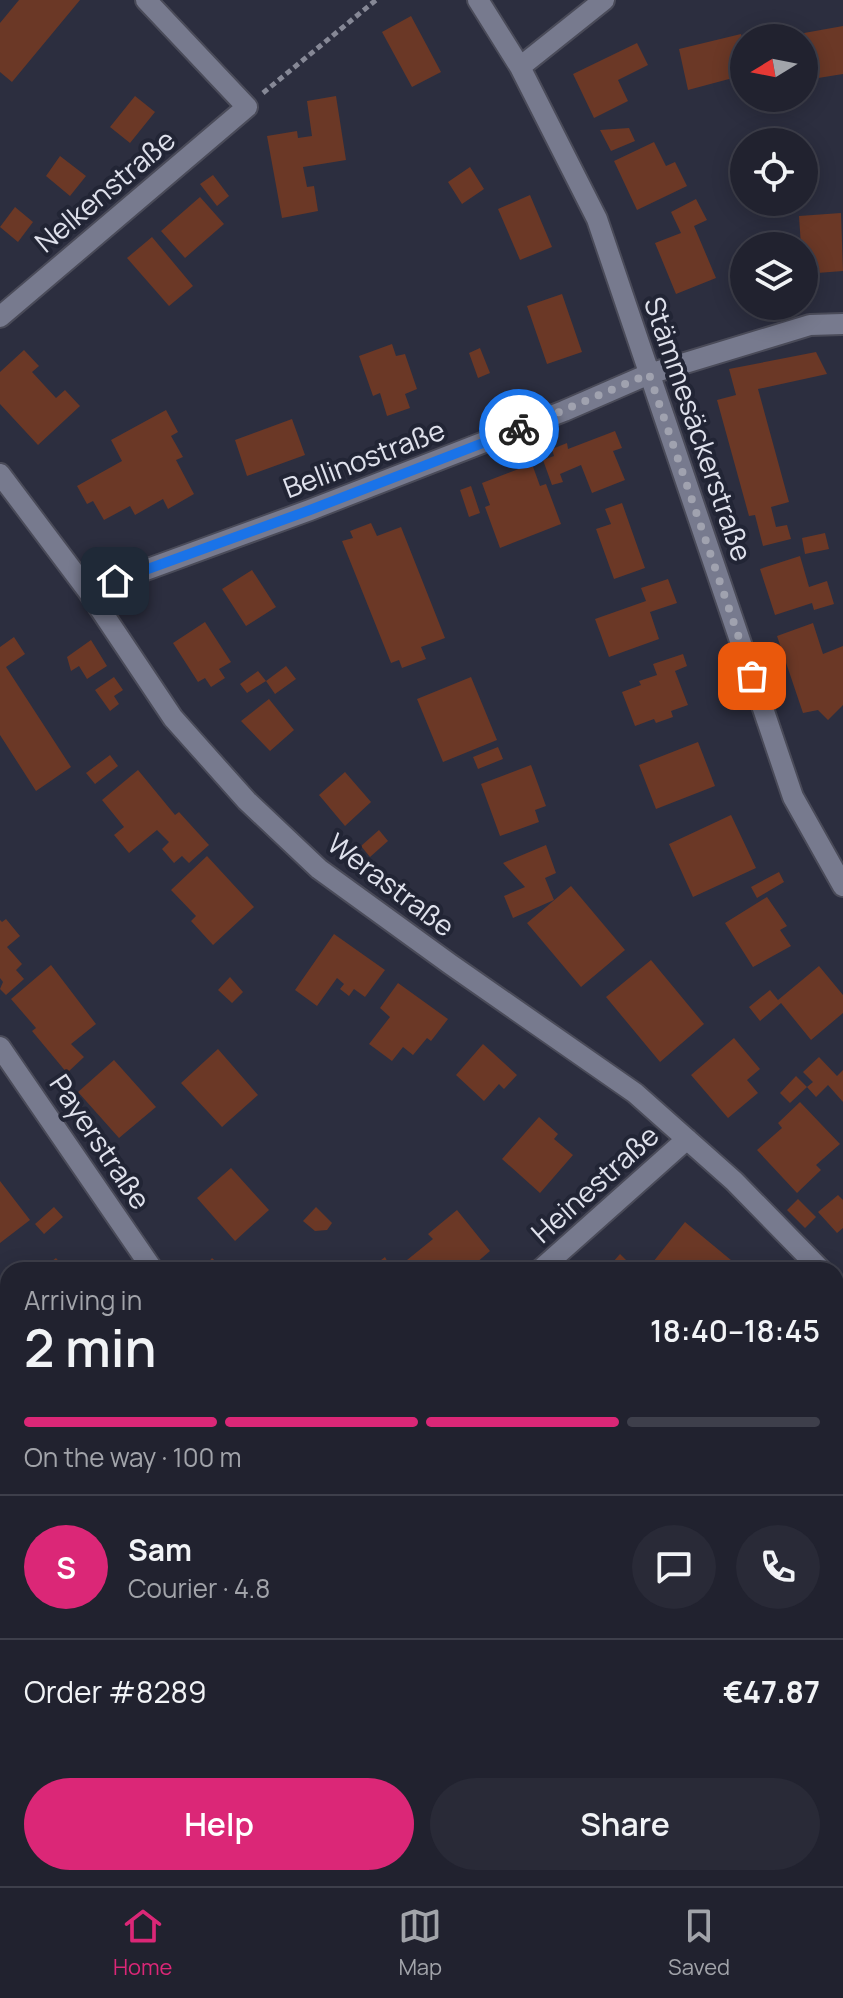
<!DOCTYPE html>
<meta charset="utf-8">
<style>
:root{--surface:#21222f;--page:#292a37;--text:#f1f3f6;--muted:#a2a4aa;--line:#3e3f4b;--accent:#db2777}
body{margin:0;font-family:Manrope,sans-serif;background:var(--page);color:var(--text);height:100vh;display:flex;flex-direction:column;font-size:30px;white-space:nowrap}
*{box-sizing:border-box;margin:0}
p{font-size:26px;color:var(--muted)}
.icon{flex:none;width:44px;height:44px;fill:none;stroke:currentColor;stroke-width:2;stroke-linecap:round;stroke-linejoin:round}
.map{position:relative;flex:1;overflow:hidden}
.details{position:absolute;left:0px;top:1262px;width:844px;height:624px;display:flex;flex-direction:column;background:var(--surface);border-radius:24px 24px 0 0;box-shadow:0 4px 20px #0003,0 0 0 2px var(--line)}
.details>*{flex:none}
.needle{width:52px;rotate:260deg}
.fabs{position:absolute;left:730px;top:24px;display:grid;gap:16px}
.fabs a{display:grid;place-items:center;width:88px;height:88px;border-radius:50%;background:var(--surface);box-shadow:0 4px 20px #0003,0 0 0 2px var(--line);font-size:40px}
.pin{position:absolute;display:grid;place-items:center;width:68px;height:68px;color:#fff;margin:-34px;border-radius:16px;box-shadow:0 4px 12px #0006}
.courier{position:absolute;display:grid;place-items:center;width:80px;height:80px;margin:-40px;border:6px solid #1a73e8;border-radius:50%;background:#fff;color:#222;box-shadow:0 2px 10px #0007}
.summary em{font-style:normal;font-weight:600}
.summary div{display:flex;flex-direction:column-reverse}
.summary{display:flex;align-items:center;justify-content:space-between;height:136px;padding:0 24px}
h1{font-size:52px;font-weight:600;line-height:60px}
.bar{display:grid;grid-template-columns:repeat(4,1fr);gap:12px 8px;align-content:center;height:96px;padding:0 24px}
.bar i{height:10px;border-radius:6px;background:var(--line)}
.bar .on{background:var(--accent)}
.bar p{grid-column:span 4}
.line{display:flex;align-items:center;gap:20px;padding:0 24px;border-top:2px solid var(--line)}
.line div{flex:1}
.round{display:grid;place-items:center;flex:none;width:84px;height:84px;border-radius:42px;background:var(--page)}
.action{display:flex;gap:16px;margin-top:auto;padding:16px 24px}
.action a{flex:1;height:92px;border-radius:48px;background:var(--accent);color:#fff;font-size:32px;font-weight:600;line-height:92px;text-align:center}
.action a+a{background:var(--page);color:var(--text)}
.tabs{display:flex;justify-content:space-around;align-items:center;height:112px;border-top:2px solid var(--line);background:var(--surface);font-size:22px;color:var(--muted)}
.tabs a{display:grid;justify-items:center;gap:4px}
.tabs .on{color:var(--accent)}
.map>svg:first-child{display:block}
.green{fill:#314d39}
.building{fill:#6b3826}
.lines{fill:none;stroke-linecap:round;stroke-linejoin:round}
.street-casing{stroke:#4a4b59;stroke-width:24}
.path{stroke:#868896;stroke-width:5;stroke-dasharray:6 4;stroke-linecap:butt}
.street{stroke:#777a8e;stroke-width:20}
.done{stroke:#a0a2af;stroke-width:8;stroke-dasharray:0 14.4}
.route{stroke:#1a73e8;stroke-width:10}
.labels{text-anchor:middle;stroke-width:8;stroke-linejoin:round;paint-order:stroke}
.street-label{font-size:28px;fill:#dfe1ec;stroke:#222535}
</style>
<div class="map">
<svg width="843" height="1886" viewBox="0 0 843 1886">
<rect width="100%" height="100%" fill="#2c2e3f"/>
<path class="green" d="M647,1878H771L780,1886H656Z"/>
<path class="building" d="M19,0H80L12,82L0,72V23Z
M411,16L441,72L412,87L382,32Z
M843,26V74L812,79L804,33Z
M792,27L794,38H776L775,30Z
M741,34L744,47V75L688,90L679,49Z
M637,43L648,65L618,80L628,101L594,118L573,74Z
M135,96L155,112L130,143L110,127Z
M336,96L346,160L303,167L307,187L314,186L318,211L282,218L267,136L297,131L298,138L312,136L307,101Z
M629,128L635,141L611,151L600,130Z
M654,142L666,166L675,162L687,186L637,210L614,161Z
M60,156L86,176L70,196L46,176Z
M470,167L484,189L462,204L448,182Z
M213,175L229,196L217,206L200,184Z
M530,195L552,247L520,260L498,209Z
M200,197L224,224L185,258L161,231Z
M696,199L707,220L694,226L716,278L676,294L655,243L681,233L671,212Z
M15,207L33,222L18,242L0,227Z
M841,213L843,271L804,274V246H801L799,216Z
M152,237L193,286L169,306L127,258Z
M562,294L582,352L547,364L527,306Z
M392,344L396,356L405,354L417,389L405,394L410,408L387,416L380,393L373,396L359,356Z
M480,348L490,373L478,378L469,353Z
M24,350L39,366L32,372L56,398L65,390L80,406L38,445L0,404V372Z
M816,352L827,374L758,389L789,502L771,507L776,527L787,525L791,539L763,546L755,515L749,516L717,400L736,395L729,369Z
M166,410L178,432L171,436L183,457L176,460L194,494L168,509L163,499L135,515L130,506L104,520L93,501L87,504L77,486L122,461L111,440Z
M292,419L305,455L247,476L235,440Z
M615,431L622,448L613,451L625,480L592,493L581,465L560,474L563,482L552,485L543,460L554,456L552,449L567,443L568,449Z
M532,464L540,486L546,484L561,524L500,548L485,507L490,505L482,483Z
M471,486L480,513L469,517L460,490Z
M622,503L645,568L614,579L596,529L611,524L605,509Z
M371,523L377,536L401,527L445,638L421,647L426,659L402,668L399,660L391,663L342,541L353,538L350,531Z
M825,533L829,549L805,554L802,538Z
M800,556L809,587L827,581L834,604L814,610L812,603L775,615L760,569Z
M252,570L276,607L246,626L222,589Z
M668,579L677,603L650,612L659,639L609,657L595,619L646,601L641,588Z
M205,622L231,662L219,669L225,678L211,687L205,678L198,682L173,643Z
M813,623L823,654L843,646V705L828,720L818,710L803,713L777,636Z
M14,637L25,654L6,667L71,767L36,791L0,735V647Z
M91,640L107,666L87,679L79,666L71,671L67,657Z
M683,654L687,666L675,671L688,705L671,711L673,717L656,723L654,719L635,726L622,692L641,685L639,681L657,675L653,664Z
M286,666L296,679L275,694L266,681Z
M258,671L266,681L247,693L240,684Z
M114,677L123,690L114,696L119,704L110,711L95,690Z
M471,677L497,740L443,762L417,699Z
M269,699L294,730L270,751L241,721Z
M698,742L715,786L656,809L639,765Z
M498,747L503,759L478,769L473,757Z
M110,755L118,766L95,784L86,773Z
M531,765L546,806L535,810L539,822L500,836L481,784Z
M138,770L175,815L179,812L209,845L189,863L182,856L174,863L162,849L169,842L157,830L129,853L114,835L124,827L102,800Z
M345,772L371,802L345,826L319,795Z
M731,815L756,868L693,897L669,844Z
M379,830L388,841L370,857L361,846Z
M546,845L556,873L545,878L554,900L513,918L504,896L525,887L503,863Z
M207,856L254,907L213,945L191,921L196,916L171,890Z
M779,872L784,882L757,898L751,887Z
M571,886L625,950L581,987L527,923Z
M767,897L787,926L780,930L791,946L753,967L725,923Z
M6,919L20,936L7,947L22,964L16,970L24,979L6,995L0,989L3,982L0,978V920L2,922Z
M334,934L385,970L365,997L354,989L349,996L340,989L344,984L337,978L317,1006L295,990Z
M651,960L704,1024L660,1062L606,997Z
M51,965L96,1024L71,1044L84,1057L67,1073L32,1031L36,1028L11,999Z
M819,966L843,995V1013L811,1040L781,1003L760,1021L749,1007L770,990L778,1000Z
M230,977L243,992L232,1003L218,990Z
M398,983L448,1019L431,1041L427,1038L413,1055L403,1047L392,1061L369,1044L390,1017L380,1008Z
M734,1038L760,1069L747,1080L758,1093L728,1118L691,1075Z
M483,1044L517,1075L504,1089L499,1084L484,1101L456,1075Z
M218,1049L258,1095L222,1127L181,1083Z
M819,1057L837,1076L843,1070V1102L828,1085L816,1097L807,1087L813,1082L803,1072Z
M114,1060L156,1107L119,1138L78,1092Z
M796,1076L807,1087L790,1103L780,1093Z
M800,1102L840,1144L816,1165L821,1170L797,1193L757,1150L782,1128L778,1123Z
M539,1117L558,1134L554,1139L573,1155L540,1193L502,1159Z
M231,1168L269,1210L235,1241L197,1198Z
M0,1181L30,1220L0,1243Z
M838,1195L843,1200V1228L837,1233L818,1212Z
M798,1199L816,1217L805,1228L787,1210Z
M54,1207L63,1217L44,1234L35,1224Z
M316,1207L332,1223L327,1230L315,1231L303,1221Z
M457,1210L490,1251L468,1270H415L407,1260L433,1239L428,1234Z
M685,1222L743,1270H653L649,1267Z
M620,1254L636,1270H606Z
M385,1257L392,1270H368Z
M56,1258L63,1266L66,1264L70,1270H40Z
M212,1258L223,1268L202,1270Z
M8,1286V1325L0,1315V1292Z
M843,1384V1412L836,1406V1392Z
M843,1413V1470L836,1478V1421Z
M2,1456L8,1463V1520L0,1511V1458Z
M836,1605L843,1611V1761L836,1769Z
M836,1785L843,1792V1854L836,1861Z
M8,1872V1878H26L35,1886H0V1881Z
M151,1878H212L220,1886H160Z
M592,1878H616L624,1886H584Z"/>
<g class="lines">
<defs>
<path id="street" d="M478,0L520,67L597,219L793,797L843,886
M520,67L604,0
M0,317L247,107L146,0
M0,474L88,591L173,718L247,801L319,869L450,964L635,1093L734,1181L821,1270
M88,591L310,510L564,411L649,374L810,325L843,324
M0,1047L153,1270
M540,1270L687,1139
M836,1287L843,1294
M0,1577L8,1586
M0,1719L8,1711
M321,1878L330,1886
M771,1878L780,1886"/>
</defs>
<use href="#street" class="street-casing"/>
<path class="path" d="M263,93L376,0
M674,1878L687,1886
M364,1886L371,1878
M571,1886L578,1878"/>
<use href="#street" class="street"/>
</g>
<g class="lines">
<path class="done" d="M519,429L649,374L752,676"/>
<path class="route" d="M115,581L310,510L519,429"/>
</g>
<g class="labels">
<g class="street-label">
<text transform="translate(105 191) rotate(-40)" y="10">Nelkenstraße</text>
<text transform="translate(698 429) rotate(71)" y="10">Stämmesäckerstraße</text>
<text transform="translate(364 459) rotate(-21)" y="10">Bellinostraße</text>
<text transform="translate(391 885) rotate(37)" y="10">Werastraße</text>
<text transform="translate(100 1142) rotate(56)" y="10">Payerstraße</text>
<text transform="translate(595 1184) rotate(-42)" y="10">Heinestraße</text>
</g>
</g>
</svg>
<div class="fabs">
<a><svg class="needle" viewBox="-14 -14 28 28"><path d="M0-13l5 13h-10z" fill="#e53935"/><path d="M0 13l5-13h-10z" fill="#a2a4aa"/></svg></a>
<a><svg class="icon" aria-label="locate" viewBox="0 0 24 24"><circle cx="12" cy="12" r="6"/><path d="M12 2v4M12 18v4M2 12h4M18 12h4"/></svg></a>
<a><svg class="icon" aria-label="layers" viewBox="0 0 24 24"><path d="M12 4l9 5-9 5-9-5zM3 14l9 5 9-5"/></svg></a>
</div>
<div class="pin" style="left:752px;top:676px;background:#ea580c"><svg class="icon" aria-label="bag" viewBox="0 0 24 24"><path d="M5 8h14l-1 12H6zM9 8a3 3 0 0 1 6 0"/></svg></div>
<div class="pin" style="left:115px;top:581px;background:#1f2937"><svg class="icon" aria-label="home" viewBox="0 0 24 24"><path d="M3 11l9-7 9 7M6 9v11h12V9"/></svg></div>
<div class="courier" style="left:519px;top:429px"><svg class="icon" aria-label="bike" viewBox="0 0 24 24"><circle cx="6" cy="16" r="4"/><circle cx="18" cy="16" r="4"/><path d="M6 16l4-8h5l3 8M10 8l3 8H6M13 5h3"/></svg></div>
<section class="details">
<div class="summary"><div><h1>2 min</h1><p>Arriving in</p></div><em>18:40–18:45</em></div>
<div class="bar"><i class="on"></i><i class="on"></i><i class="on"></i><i></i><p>On the way · 100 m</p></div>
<div class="line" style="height:144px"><b class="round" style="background:var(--accent);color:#fff">S</b><div><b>Sam</b><p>Courier · 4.8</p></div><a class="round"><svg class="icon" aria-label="chat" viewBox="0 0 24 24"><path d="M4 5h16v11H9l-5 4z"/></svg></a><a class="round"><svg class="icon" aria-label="phone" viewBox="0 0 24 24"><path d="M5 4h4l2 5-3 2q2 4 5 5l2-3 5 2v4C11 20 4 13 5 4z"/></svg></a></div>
<div class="line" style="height:104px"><div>Order #8289</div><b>€47.87</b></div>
<div class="action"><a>Help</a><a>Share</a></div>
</section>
</div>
<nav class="tabs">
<a class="on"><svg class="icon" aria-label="home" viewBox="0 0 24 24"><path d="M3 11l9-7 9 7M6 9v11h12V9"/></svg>Home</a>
<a><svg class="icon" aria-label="map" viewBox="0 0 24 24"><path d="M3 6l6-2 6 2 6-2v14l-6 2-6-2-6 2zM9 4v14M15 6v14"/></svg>Map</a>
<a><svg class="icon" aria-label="saved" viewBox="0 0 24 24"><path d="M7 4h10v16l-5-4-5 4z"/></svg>Saved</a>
</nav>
